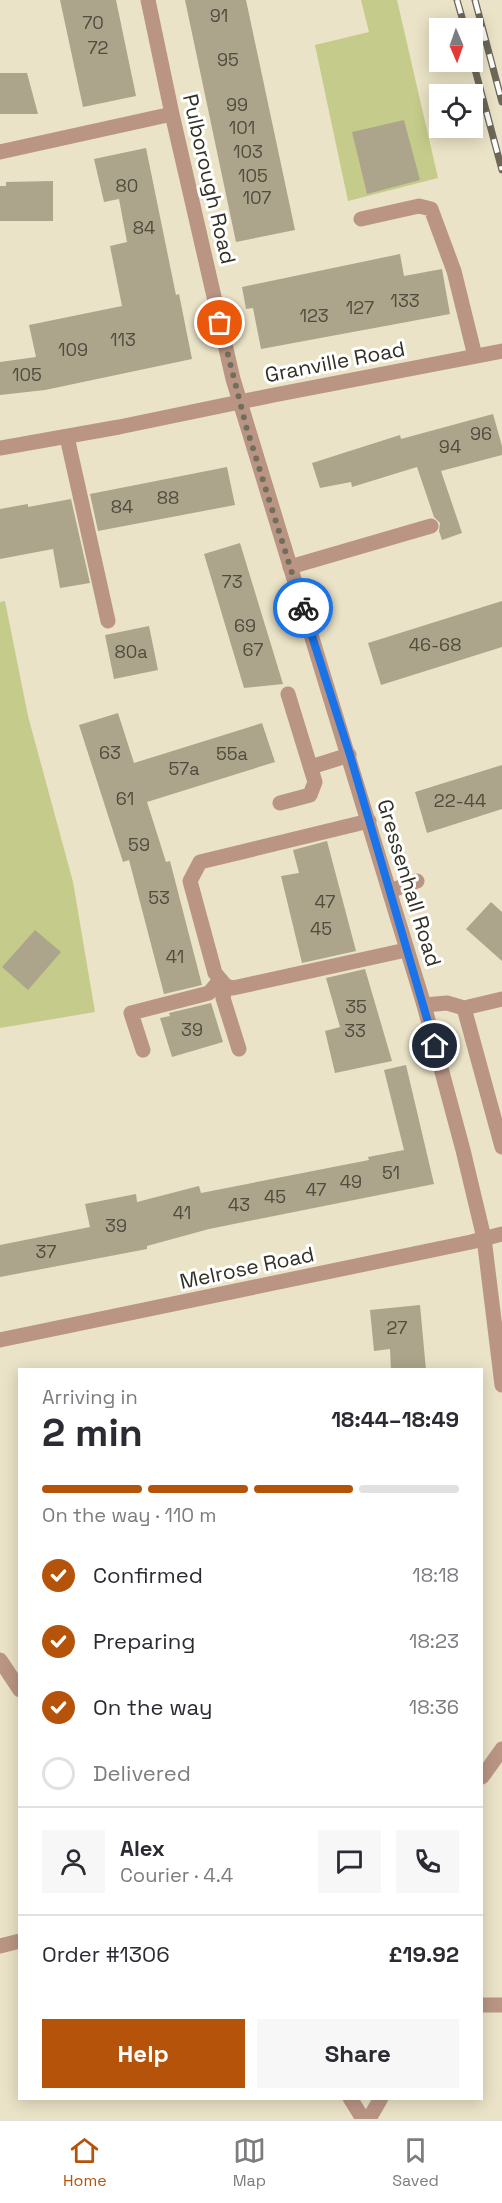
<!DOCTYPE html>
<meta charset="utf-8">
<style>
:root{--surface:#fff;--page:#f7f7f7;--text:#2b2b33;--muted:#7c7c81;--line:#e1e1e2;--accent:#b45309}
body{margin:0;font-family:"Space Grotesk",sans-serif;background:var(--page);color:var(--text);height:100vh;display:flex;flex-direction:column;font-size:22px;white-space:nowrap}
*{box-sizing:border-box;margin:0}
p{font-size:20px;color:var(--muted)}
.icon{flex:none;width:33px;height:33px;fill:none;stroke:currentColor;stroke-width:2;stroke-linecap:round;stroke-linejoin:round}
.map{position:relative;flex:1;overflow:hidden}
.sheet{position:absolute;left:18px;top:1368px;width:465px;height:732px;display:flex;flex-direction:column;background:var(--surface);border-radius:0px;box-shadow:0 3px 15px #0003}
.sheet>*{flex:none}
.needle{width:39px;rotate:178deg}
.buttons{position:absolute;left:429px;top:18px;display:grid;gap:12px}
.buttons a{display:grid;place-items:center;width:54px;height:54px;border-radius:0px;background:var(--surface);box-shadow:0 3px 15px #0003;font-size:30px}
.pin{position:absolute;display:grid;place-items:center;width:51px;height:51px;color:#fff;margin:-26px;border:3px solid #fff;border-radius:50%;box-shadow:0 2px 6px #0007}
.courier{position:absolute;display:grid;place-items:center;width:60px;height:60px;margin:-30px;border:4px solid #1a73e8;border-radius:50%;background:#fff;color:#222;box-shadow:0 2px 8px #0007}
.summary em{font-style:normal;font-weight:800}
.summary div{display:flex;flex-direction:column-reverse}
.summary{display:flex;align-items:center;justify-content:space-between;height:102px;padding:0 24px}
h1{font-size:39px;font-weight:800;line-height:45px}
.bar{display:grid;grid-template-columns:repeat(4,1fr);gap:9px 6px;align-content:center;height:72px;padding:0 24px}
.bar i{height:8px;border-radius:4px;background:var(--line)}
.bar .current{background:var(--accent)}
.bar p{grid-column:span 4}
.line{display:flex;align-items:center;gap:15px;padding:0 24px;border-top:2px solid var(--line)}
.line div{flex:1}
.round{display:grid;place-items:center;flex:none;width:63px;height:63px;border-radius:0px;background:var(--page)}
ol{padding:0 24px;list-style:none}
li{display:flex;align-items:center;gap:18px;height:66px}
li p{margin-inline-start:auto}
li .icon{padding:6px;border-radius:50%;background:var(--accent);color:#fff;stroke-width:4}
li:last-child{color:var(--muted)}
li i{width:33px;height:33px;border:3px solid var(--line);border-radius:50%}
.cta{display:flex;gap:12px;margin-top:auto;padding:12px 24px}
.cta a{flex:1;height:69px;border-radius:0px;background:var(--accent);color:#fff;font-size:24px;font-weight:800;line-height:69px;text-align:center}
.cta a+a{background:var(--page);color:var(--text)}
.tabs{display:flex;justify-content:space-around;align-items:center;height:84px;border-top:2px solid var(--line);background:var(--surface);font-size:16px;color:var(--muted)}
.tabs a{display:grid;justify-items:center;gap:3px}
.tabs .current{color:var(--accent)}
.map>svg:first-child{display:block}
.green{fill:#c5cb8a}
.building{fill:#aca58b}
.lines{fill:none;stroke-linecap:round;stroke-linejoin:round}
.service{stroke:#ba9584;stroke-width:15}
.minor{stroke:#ba9584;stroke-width:15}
.rail-casing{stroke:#6c6758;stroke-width:7}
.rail{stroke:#fff;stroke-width:4.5;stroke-dasharray:14;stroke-linecap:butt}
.done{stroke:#726e5e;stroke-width:6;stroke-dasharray:0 10.8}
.route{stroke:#1a73e8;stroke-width:8}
.labels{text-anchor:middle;stroke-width:6;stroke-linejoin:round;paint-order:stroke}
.number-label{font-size:18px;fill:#504c3e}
.street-label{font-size:21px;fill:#322f25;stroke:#fff}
</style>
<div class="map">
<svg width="502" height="2119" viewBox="0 0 502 2119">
<rect width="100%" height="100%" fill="#eae3c7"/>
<path class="green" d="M361,0H397L438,178L348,201L315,45L369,32Z
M5,601L28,716L73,882L95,1012L0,1028V602Z"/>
<path class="building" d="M60,0H116L136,96L83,107Z
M185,0H246L295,230L236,242Z
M0,73H27L38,114H0Z
M404,120L420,180L367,194L352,132Z
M146,148L176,295L179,294L192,359L45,390L0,395V362L36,357L29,325L122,306L110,246L127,242L119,199L104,202L94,159Z
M53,181V221H0V186H6V182Z
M400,254L404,276L442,269L450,314L261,349L253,308L246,309L242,287Z
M493,414L502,446V455L441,471L462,533L442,540L439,531L440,523L434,517L417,467L352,487L351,482L320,488L312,463L400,435L401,439Z
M227,467L235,505L98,531L90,494Z
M71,499L90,583L60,588L53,549L0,559V509L28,504V507Z
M240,543L247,566L283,684L244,688L204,554Z
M502,601V647L381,685L368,643Z
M149,626L158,670L114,679L105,635Z
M118,713L134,763L262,723L275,762L147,802L166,862L170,861L202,985L164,994L129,860L123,862L79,725Z
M502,765V809L427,833L415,792Z
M327,841L356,951L302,963L281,876L299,873L293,850Z
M491,902L502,912V961L466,929Z
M35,930L61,952L28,990L2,967Z
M365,969L392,1061L335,1073L325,1031L340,1027L326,978Z
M211,1003L223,1042L172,1057L160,1018L170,1016L169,1013Z
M406,1065L434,1184L209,1229L147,1246V1249L0,1277V1245L90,1227L85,1204L136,1194L137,1202L199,1186L201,1193L369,1160L368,1157L404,1150L384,1070Z
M420,1305L426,1370H391L390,1349L374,1351L370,1310Z"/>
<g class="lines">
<path class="service" d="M361,219L419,206L431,209L454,271L475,356
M67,437L108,621
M290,567L431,526
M311,767L349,755
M280,803L310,795L315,782L288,694
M369,821L200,862L190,881L215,973L226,986L233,988L406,950
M226,986L223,998L239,1049
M424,1005L447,1003L464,1008L502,999
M464,1008L502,1147
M143,1050L131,1013L209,993L220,980"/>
<path class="minor" d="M148,0L172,114L233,379L424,1005L463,1150L484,1238L502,1385
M0,152L172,114
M0,448L119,427L274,395L502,351
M390,891L417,881
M0,1340L471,1242L502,1234
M0,1660L20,1690
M482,1777L502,1749
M0,1946L20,1941
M482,2005H502
M350,2098L363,2119
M369,2119L381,2098"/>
<defs>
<path id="rail" d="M457,0L465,28
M475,0L502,102
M472,58L502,170"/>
</defs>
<use href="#rail" class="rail-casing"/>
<use href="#rail" class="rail"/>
</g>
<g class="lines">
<path class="done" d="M220,323L246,426L303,608"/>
<path class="route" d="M303,608L350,755L435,1046"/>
</g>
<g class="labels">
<g class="number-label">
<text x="219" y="22">91</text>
<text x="93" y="29">70</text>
<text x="98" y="54">72</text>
<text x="228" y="66">95</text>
<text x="237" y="111">99</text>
<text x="242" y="134">101</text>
<text x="248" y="158">103</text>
<text x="253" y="182">105</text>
<text x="127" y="192">80</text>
<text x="257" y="204">107</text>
<text x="144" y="234">84</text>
<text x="405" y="307">133</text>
<text x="360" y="314">127</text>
<text x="314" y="322">123</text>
<text x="123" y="346">113</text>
<text x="73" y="356">109</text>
<text x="27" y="381">105</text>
<text x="481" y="440">96</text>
<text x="450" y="453">94</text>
<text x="168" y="504">88</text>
<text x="122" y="513">84</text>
<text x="232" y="588">73</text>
<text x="245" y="632">69</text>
<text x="435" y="651">46-68</text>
<text x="253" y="656">67</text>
<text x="131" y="658">80a</text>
<text x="110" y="759">63</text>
<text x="232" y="760">55a</text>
<text x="184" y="775">57a</text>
<text x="125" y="805">61</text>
<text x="460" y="807">22-44</text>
<text x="139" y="851">59</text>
<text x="159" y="904">53</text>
<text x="325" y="908">47</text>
<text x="321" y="935">45</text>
<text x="175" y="963">41</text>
<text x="356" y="1013">35</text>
<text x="192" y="1036">39</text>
<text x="355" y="1037">33</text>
<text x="391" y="1179">51</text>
<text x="351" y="1188">49</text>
<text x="316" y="1196">47</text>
<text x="275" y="1203">45</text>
<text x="239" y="1211">43</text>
<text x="182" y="1219">41</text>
<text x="116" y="1232">39</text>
<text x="46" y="1258">37</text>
<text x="397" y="1334">27</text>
</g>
<g class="street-label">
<text transform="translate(209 179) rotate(77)" y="7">Pulborough Road</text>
<text transform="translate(335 362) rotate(-11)" y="7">Granville Road</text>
<text transform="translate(409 883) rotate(73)" y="7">Gressenhall Road</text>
<text transform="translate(247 1268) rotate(-12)" y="7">Melrose Road</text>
</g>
</g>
</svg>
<div class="buttons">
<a><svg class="needle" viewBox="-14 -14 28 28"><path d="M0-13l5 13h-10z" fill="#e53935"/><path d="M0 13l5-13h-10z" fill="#7c7c81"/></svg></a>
<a><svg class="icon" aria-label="locate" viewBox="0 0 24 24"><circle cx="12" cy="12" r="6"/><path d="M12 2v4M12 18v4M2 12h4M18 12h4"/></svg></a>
</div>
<div class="pin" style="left:220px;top:323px;background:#ea580c"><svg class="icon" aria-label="bag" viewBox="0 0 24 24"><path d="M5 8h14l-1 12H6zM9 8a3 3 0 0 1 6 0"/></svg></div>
<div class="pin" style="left:435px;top:1046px;background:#1f2937"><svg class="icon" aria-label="home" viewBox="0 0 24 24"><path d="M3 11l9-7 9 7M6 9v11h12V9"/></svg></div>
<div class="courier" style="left:303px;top:608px"><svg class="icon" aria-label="bike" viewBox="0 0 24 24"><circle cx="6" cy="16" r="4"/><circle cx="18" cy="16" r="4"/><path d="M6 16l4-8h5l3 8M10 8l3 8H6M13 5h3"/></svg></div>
<section class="sheet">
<div class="summary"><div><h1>2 min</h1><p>Arriving in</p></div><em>18:44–18:49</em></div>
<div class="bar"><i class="current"></i><i class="current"></i><i class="current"></i><i></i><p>On the way · 110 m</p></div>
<ol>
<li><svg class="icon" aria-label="check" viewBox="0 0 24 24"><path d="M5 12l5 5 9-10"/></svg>Confirmed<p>18:18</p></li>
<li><svg class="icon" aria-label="check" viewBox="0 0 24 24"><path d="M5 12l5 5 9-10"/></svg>Preparing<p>18:23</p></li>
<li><svg class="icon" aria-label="check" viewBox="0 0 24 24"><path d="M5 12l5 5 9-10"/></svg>On the way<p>18:36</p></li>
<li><i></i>Delivered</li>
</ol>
<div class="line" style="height:108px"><a class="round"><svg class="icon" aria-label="person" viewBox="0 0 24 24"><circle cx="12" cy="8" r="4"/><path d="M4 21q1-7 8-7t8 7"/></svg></a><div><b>Alex</b><p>Courier · 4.4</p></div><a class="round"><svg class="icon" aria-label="chat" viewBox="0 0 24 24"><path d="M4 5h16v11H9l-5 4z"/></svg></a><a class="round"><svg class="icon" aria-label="phone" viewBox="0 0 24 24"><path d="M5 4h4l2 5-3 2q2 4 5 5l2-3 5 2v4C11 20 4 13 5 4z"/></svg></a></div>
<div class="line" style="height:78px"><div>Order #1306</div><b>£19.92</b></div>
<div class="cta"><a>Help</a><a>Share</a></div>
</section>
</div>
<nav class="tabs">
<a class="current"><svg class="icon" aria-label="home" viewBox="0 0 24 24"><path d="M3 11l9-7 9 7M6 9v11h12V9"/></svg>Home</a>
<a><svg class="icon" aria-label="map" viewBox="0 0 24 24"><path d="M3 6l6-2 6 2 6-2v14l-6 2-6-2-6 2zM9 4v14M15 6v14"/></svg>Map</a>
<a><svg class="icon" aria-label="saved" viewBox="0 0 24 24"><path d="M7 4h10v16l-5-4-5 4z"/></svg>Saved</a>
</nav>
